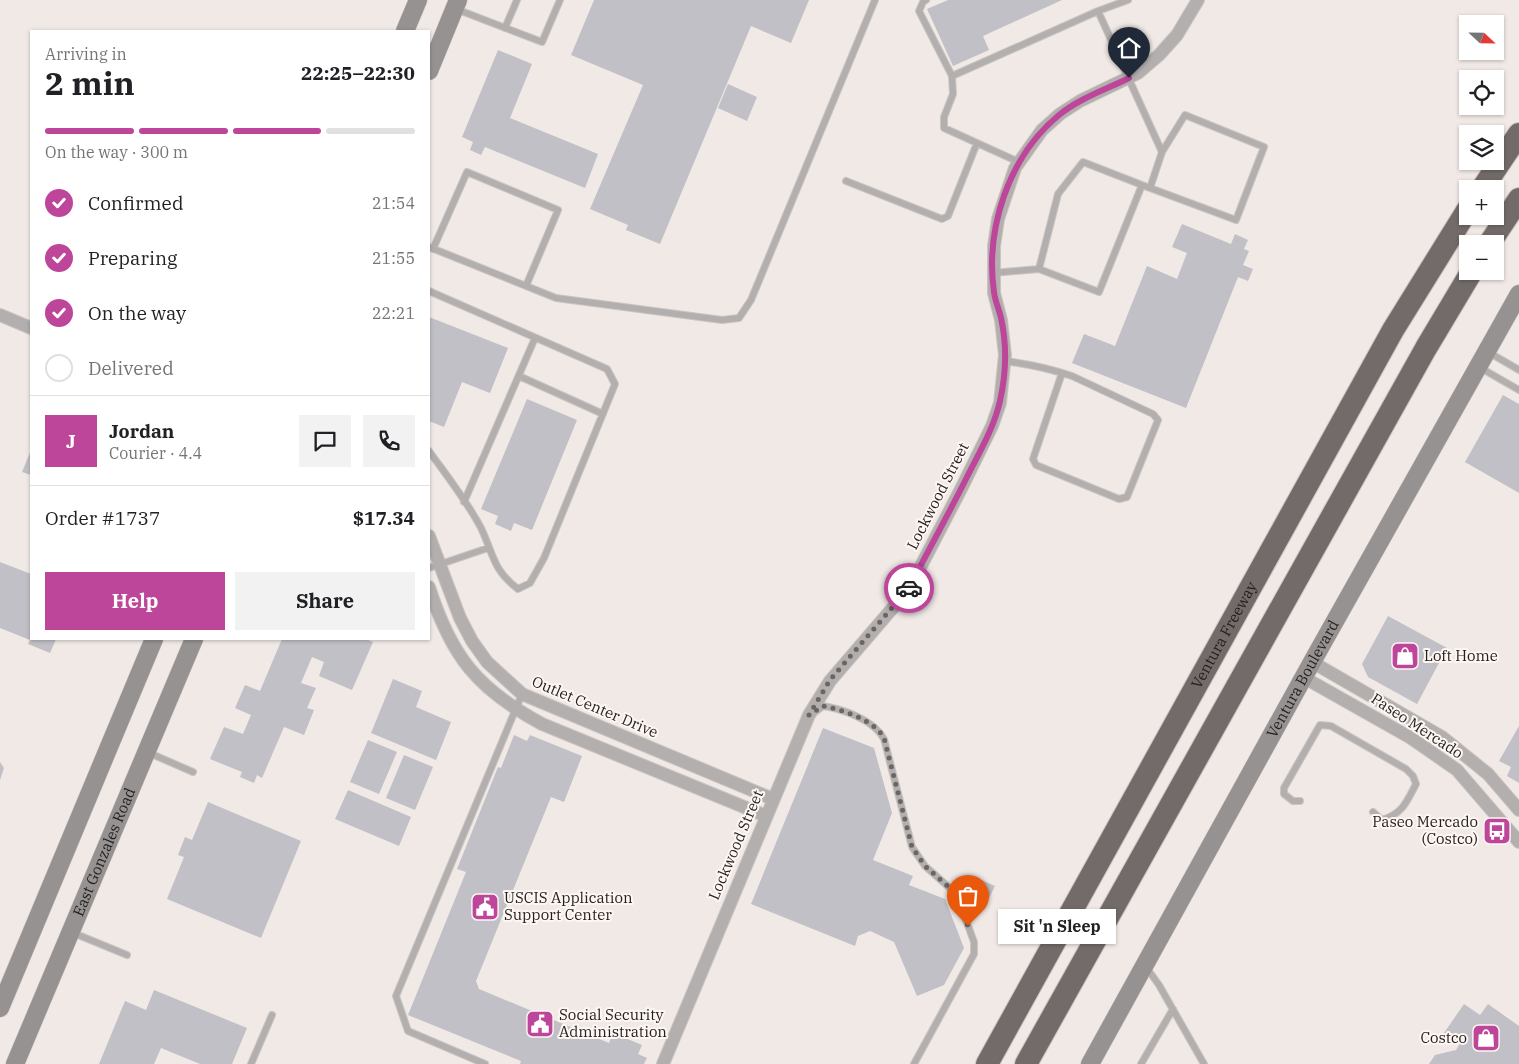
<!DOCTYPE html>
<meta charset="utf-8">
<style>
:root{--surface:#fff;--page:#f2f2f2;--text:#202124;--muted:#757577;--line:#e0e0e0;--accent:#bd459a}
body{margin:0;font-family:"IBM Plex Serif",serif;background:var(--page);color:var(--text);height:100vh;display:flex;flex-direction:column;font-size:19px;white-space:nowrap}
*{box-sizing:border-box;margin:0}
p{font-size:16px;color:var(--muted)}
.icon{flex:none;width:28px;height:28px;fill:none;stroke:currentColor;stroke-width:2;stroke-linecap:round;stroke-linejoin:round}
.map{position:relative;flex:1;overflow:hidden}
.drawer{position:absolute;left:30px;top:30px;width:400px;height:610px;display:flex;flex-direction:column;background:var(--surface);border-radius:0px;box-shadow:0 1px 4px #0004}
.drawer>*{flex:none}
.needle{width:32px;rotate:112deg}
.buttons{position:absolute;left:1459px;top:15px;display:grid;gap:10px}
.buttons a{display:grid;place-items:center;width:45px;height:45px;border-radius:0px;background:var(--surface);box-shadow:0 1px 4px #0004;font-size:25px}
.pin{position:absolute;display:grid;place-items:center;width:42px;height:42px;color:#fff;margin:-51px -21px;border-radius:50% 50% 50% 0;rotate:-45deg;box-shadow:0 0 5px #0007}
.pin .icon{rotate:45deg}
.courier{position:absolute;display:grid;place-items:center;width:50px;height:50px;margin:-25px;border:4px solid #bd459a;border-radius:50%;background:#fff;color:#222;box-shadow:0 1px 6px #0007}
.bubble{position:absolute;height:35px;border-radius:0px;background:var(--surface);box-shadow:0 1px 4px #0004;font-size:16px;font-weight:700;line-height:35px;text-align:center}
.overview em{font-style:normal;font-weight:700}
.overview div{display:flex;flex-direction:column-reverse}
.overview{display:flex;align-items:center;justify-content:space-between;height:85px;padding:0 15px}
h1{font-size:32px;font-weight:700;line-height:38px}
.bar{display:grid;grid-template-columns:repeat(4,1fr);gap:8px 5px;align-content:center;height:60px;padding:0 15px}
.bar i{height:6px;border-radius:4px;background:var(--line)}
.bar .current{background:var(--accent)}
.bar p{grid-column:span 4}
.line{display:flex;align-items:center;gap:12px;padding:0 15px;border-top:1px solid var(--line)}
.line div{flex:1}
.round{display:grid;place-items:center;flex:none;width:52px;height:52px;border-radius:0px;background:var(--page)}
ol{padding:0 15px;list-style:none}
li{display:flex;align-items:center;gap:15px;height:55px}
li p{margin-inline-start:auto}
li .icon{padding:5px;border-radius:50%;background:var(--accent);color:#fff;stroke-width:4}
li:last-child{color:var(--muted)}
li i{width:28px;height:28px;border:2px solid var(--line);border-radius:50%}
.action{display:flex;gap:10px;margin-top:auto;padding:10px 15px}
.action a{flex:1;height:58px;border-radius:0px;background:var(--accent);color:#fff;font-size:20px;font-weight:700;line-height:58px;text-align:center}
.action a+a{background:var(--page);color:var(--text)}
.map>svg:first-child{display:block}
.building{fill:#c0c0c6}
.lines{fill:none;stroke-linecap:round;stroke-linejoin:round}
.lane-casing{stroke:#cbc5c2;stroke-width:8}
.street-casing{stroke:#cbc5c2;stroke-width:14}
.secondary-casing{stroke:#cbc5c2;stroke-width:19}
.highway-casing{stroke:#cbc5c2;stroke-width:24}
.lane{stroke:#b2afae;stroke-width:6}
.street{stroke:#b2afae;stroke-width:12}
.secondary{stroke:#969291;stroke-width:18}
.highway{stroke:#726b6a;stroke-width:22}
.done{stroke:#6a6664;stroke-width:5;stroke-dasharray:0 9}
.route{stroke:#bd459a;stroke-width:6}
.labels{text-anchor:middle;stroke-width:4;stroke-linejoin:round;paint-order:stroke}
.street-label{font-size:15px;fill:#221f1e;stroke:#fdf6f3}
.poi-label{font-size:15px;fill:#221f1e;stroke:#fdf6f3;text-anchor:start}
</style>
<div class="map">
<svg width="1519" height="1064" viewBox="0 0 1519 1064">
<rect width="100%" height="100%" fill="#f0e9e6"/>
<path class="building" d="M594,0H809L791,43L751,26L660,244L626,230L628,225L590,209L643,85L571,55Z
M948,0H1062L983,36L989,50L953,66L927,9Z
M498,50L532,64L510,118L598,154L585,188L485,147L481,155L470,150L473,142L462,137Z
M728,84L757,97L747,121L718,108Z
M1182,224L1231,244L1235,234L1248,240L1244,249L1249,251L1243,265L1253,269L1248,281L1238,277L1186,408L1072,363L1084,334L1115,346L1147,266L1177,279L1187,253L1172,247Z
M429,317L508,348L490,393L462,382L444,427L429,421Z
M1503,395L1519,404V493L1465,462Z
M527,399L577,420L532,530L514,523L511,531L495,524L498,516L481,509Z
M31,450V475L22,472Z
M0,562L31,574V639H56L50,653L28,644L30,640L0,628Z
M1388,616L1447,648L1417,704L1368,677L1362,664Z
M282,639H366L373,642L352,690L319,676L324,662L312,657L301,683L316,688L307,708L314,710L304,735L284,727L262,778L257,775L254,783L240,777L242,772L210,759L224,727L243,734L251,715L235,708L245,685L260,691Z
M393,679L422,691L416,707L451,722L436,760L371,733Z
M1519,726V783L1507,776L1511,767L1499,761Z
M823,728L874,748L892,813L873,860L913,876L909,885L945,899L964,948L944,985L917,996L894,942L870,931L858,936L855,946L751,904Z
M514,735L527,741L530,735L582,756L564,802L551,797L476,981L479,989L609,1043L613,1033L642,1045L638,1054L647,1058L644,1064H520L521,1061L408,1015L466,872L457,869L498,767L501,768Z
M368,740L397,752L379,794L350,782Z
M404,755L433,767L415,810L386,798Z
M0,762L4,768L0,780Z
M348,790L411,817L399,846L335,819Z
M208,802L301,841L261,938L167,899L184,857L178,855L185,837L192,840Z
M977,878L995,886L987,902L969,894Z
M154,990L247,1028L232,1064H200L161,1048L154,1064H99L125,1001L146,1010Z
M1464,1004L1480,1015L1488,1004L1519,1026V1064H1429L1435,1055L1456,1050L1460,1043L1444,1033Z"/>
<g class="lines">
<defs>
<path id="lane" d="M926,0L923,2L919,11L952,76L1098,11L1128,0
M456,9L542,42L560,0
M1098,11L1162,152
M505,28L517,0
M952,76L953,94L944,117V128L1019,162
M1185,115L1264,147L1236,220L1150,188L1162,152Z
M846,181L942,219L948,216L977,143
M1142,185L1099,292L1039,269L1058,194L1083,162L1142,185L1150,188
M429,247L556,298L722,320L739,318L751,300L875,0
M433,249L467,172L558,210L526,286
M993,273L1039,269
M429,291L607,369L615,384L544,558L530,583L518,589C492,569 494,555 481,528C467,501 447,476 429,451
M1488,352L1519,370
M1004,361C1030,364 1048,368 1072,376L1153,414L1158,420L1127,497L1119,499L1036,465L1033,459L1062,373
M1479,367L1519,390
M519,376L603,414
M464,502L535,338
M429,568L488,548
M815,712L823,706C843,709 874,720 884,739L912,847L925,866L952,890L962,909L974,942V954L914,1064
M147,752L193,772
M1300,801H1293L1284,794V788L1320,725L1331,726L1406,769L1413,776L1416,784C1406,803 1403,813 1382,820L1373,812
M71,932L127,955
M1146,967L1159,985L1204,1064
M251,1064L272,1015
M485,1064L408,1031L396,996L522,694
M1141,1064L1173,1009"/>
<path id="street" d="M0,315L31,328
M429,536L460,618L472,641L487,662L522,694L773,799
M429,587C451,656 477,689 542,724L766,816
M1312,662L1442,737L1488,774L1519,810
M1303,677L1411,738L1457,770L1519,842
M663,1064L809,715L830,681L909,589L962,487L992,426L1000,403L1005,355L1001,320L994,293V246L998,219L1015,168L1042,130L1060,114L1080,101L1138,73L1159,55L1177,35L1198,0"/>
<g id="secondary">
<path d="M405,31L418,0"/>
<path d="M429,71L458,0"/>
<path d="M0,1008L154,639"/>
<path id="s1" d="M15,1064L194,639"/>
<path id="s2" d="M1090,1064L1312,662L1519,294"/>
</g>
<g id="highway">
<path d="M1482,189L1519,134"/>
<path d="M1489,244L1519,199"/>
<path id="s3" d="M987,1064L1393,330L1468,209"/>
<path d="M1026,1064L1426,348L1472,271"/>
</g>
</defs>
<use href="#lane" class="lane-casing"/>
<use href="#street" class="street-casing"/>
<use href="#secondary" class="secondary-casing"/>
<use href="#highway" class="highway-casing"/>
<use href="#lane" class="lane"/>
<use href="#street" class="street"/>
<use href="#secondary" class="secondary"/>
<use href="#highway" class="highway"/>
</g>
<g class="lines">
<path class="done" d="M909,588L830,680L809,715L823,706C843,710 874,720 884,738L912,847L925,866L952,890L968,926"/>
<path class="route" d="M909,588C928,551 948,515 967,477C979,453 994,428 1000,401C1006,374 1007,345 1001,318C999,309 995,301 994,292C985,228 1009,156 1059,115C1080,98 1105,90 1129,78"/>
</g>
<defs>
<symbol id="shop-square" viewBox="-11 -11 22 22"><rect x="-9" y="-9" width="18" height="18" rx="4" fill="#bd459a" stroke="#fdf6f3"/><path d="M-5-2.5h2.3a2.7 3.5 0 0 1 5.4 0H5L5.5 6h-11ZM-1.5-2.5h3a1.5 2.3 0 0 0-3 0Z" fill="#fff"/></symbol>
<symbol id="bus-square" viewBox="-11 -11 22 22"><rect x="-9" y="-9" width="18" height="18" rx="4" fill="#bd459a" stroke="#fdf6f3"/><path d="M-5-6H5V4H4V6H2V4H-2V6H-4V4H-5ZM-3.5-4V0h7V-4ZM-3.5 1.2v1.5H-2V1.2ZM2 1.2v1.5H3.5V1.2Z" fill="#fff"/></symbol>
<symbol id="civic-square" viewBox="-11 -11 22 22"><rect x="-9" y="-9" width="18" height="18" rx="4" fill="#bd459a" stroke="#fdf6f3"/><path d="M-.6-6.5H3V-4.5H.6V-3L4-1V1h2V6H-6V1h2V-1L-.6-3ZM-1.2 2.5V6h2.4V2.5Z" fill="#fff"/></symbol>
</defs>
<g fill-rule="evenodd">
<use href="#shop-square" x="1389" y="640" width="32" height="32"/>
<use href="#bus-square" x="1481" y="815" width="32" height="32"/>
<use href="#civic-square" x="469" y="891" width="32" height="32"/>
<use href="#civic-square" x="524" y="1008" width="32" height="32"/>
<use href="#shop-square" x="1470" y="1022" width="32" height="32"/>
</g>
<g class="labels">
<g class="street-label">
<text transform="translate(938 496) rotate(-63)" y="5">Lockwood Street</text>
<text dy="5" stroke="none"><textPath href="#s3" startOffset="490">Ventura Freeway</textPath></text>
<text dy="5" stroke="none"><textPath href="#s2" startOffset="440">Ventura Boulevard</textPath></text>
<text transform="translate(595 707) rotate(23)" y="5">Outlet Center Drive</text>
<text transform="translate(1417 726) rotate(33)" y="5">Paseo Mercado</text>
<text transform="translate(736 845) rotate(-67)" y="5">Lockwood Street</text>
<text dy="5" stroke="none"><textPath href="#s1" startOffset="230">East Gonzales Road</textPath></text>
</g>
<g class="poi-label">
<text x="1424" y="661">Loft Home</text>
<text x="1478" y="827" text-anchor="end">Paseo Mercado<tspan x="1478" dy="17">(Costco)</tspan></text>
<text x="504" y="903">USCIS Application<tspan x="504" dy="17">Support Center</tspan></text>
<text x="559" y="1020">Social Security<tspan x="559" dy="17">Administration</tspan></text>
<text x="1467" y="1043" text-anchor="end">Costco</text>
</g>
</g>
</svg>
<div class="buttons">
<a><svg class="needle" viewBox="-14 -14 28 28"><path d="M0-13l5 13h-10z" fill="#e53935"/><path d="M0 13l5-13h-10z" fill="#757577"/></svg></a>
<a><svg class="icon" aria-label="locate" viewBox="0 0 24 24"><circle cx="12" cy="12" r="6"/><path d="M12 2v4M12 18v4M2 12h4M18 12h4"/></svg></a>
<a><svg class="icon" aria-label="layers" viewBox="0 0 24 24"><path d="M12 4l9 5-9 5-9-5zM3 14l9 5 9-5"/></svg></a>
<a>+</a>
<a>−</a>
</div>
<div class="pin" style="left:968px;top:926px;background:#ea580c"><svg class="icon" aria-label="bag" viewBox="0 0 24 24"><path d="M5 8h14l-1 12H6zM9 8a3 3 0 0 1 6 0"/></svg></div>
<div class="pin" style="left:1129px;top:78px;background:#1f2937"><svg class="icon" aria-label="home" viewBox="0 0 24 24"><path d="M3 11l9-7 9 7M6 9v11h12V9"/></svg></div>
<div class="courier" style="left:909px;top:588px"><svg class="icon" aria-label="car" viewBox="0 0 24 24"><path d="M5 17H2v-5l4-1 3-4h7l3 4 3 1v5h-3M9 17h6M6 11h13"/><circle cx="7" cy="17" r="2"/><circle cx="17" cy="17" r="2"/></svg></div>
<div class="bubble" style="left:998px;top:909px;width:118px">Sit 'n Sleep</div>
<section class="drawer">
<div class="overview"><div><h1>2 min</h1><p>Arriving in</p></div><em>22:25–22:30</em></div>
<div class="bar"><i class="current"></i><i class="current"></i><i class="current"></i><i></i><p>On the way · 300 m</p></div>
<ol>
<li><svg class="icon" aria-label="check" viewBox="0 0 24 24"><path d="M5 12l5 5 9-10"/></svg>Confirmed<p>21:54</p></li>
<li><svg class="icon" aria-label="check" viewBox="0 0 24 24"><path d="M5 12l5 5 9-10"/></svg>Preparing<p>21:55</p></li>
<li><svg class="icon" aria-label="check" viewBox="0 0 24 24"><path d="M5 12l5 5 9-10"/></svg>On the way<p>22:21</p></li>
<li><i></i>Delivered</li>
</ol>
<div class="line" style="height:90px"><b class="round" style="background:var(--accent);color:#fff">J</b><div><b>Jordan</b><p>Courier · 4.4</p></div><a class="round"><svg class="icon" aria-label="chat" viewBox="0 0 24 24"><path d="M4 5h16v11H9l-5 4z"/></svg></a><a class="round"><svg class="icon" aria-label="phone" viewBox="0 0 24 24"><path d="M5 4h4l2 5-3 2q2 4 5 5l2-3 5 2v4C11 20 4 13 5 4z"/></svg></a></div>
<div class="line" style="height:65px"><div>Order #1737</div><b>$17.34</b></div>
<div class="action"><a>Help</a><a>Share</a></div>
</section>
</div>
